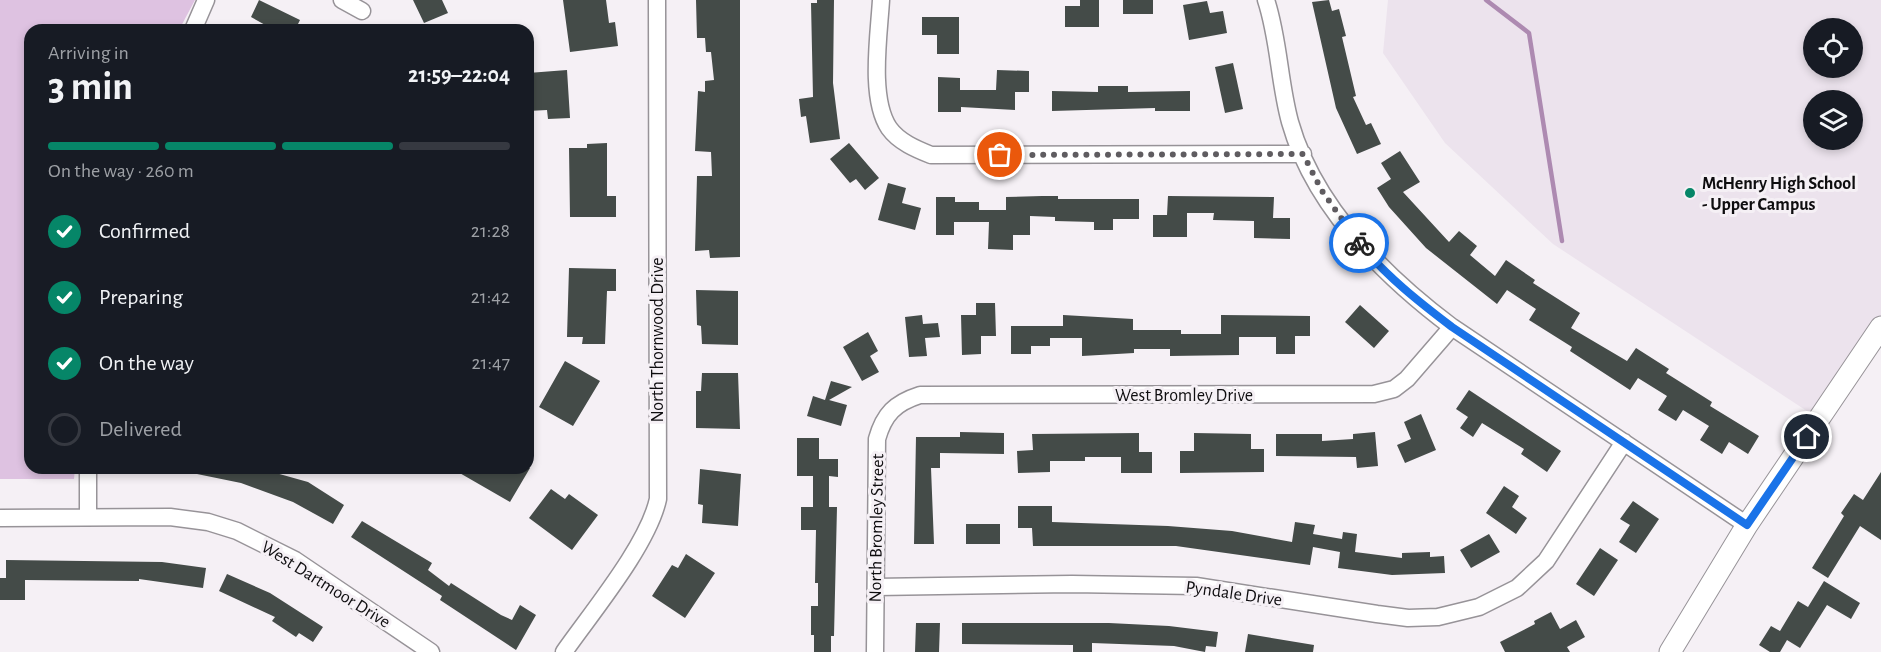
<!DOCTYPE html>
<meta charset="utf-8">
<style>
:root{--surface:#171b24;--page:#242831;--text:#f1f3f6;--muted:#9ea1a6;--line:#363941;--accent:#068668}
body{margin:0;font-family:"Alegreya Sans",sans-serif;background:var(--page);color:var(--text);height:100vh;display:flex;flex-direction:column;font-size:22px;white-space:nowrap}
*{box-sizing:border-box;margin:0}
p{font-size:20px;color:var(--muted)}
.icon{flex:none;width:33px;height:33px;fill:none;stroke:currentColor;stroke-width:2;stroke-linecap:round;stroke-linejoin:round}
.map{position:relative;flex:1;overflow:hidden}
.details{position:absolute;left:24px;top:24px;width:510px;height:450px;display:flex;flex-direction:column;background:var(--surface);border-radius:18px;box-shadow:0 3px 9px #0003}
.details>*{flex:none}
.tools{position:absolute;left:1803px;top:18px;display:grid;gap:12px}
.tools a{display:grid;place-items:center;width:60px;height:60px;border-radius:50%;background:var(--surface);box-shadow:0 3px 9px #0003;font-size:30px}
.pin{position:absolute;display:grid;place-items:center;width:51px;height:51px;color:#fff;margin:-26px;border:3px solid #fff;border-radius:50%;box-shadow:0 2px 6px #0007}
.courier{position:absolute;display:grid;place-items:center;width:60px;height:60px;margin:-30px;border:4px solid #1a73e8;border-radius:50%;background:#fff;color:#222;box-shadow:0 2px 8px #0007}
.overview em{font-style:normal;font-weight:700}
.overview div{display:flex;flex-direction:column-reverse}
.overview{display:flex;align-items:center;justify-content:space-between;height:102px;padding:0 24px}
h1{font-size:39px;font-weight:700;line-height:45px}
.bar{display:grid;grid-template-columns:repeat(4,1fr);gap:9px 6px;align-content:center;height:72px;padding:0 24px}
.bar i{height:8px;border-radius:4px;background:var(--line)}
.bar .current{background:var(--accent)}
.bar p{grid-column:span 4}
ol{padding:0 24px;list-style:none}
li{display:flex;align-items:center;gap:18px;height:66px}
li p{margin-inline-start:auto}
li .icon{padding:6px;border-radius:50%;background:var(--accent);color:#fff;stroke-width:4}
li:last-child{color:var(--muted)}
li i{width:33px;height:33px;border:3px solid var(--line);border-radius:50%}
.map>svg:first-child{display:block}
.built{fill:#ece3ed;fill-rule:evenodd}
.green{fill:#dec2e1}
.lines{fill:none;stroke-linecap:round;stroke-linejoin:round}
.stream{stroke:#ad8ab1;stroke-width:4.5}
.building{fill:#444b48}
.minor-casing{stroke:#979398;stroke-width:19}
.tertiary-casing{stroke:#979398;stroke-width:23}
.minor{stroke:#fff;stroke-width:16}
.tertiary{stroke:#fff;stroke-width:21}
.done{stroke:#5f5c60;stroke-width:6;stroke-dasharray:0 10.8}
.route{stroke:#1a73e8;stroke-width:8}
.poi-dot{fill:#068668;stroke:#f5f0f5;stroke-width:2}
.labels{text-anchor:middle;stroke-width:6;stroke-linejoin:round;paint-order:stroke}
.poi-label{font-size:18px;font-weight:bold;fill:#0e0d0f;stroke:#f5f0f5;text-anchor:start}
.street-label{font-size:18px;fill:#0e0d0f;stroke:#f5f0f5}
</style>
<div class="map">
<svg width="1881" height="652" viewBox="0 0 1881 652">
<rect width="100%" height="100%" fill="#f5f0f5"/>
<path class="built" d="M1388,0H1881V327L1819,419L1553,244L1445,143L1383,53ZM1814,28H1852V68H1814ZM1814,100H1852V140H1814Z"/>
<path class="green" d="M0,0H195L179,30H30V468H75L74,479H0Z"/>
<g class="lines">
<path class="stream" d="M1486,0L1529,33L1562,241"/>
</g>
<path class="building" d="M259,0L300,20L295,30H265L267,26L251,17Z
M413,0H442L448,13L424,23Z
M563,0H606L609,23L615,22L618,46L570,52Z
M696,0H740V257L710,258L709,250L695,251L697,176H712L711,152L695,151L698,91L705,92V81L714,80L711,52H706L705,38H697Z
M817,0H834L833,83L840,139L810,143L806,116L801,117L799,99L813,97L811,3H817Z
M1080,0H1099V27H1065V6H1080Z
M1123,0H1153V14H1123Z
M1329,0L1332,11L1339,9L1346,36L1342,37L1356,96L1353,97L1366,125L1371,123L1381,144L1357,154L1336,108L1312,2Z
M1207,1L1210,13L1223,11L1227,33L1189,40L1183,5Z
M922,17H959V54H937V35H922Z
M1233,63L1243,109L1225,113L1215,67Z
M567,70L570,118L548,119L547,110L528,111V73Z
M997,70L1029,71V92H1015V110L961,107V112H938V77L960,78V90H996Z
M1098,86H1128V92L1190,91V111H1155V108L1052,111V91L1098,92Z
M607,143V196H616V217H570L569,148H587V144Z
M849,143L879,178L865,190L856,179L850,183L830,159Z
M1400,151L1420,182L1403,192L1449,242L1459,231L1477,246L1470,255L1495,276L1506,260L1535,280L1533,283L1580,313L1571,328L1627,361L1636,348L1669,369L1666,373L1712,402L1710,406L1759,436L1748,454L1729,442L1722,454L1700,440L1709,426L1683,410L1676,421L1658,410L1667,396L1638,378L1630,390L1570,351L1572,347L1529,320L1536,309L1507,290L1497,304L1426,248L1389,207L1377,188L1391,179L1381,163Z
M888,183L906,188L902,203L921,208L915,230L878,220Z
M1042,196H1058V199H1139V219H1113V230H1094V222L1055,221V217L1030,216V235H1013V250L988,249L989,222H954V235H936V197H955V202H979V210H1006V197Z
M1168,196L1274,197L1273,218H1290V239L1254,238V221L1213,220L1214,213H1187V237H1153V215H1167Z
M569,268L616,269V291H607L605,344H582L583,337H567Z
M696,290L738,291V345L702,344L701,326L697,325Z
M976,303H995L996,336H981V354L962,355L961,315H976Z
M1360,305L1389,331L1374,348L1345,322Z
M922,315L923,324L938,323L940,337L925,338L927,356L909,357L905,317Z
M1063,315L1133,319V330H1181V334H1221V315L1310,316V336H1295V354H1276V337H1239V355L1170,356V349H1134V353L1082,356V338H1050V346H1031V354H1011V326H1063Z
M868,332L878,351L870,356L879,372L862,381L843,347Z
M565,361L600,381L573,426L539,407Z
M702,373H738L740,429L696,428V391H701Z
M831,381L852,387L829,400L847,405L841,426L807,416L813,396L825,400Z
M1469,390L1561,451L1547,472L1521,454L1524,449L1482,423L1473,437L1460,428L1468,417L1456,409Z
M1421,414L1436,450L1405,463L1397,445L1411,439L1404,422Z
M960,432L1004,433V454L940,453V468H931L934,544H914L916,437H960Z
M1375,432L1378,466L1357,468L1356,457L1276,456V434H1322V441L1353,439V434Z
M1139,433V452H1152V473H1121V457H1085V461H1050V472L1018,473L1017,451L1033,450L1032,434Z
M1194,433L1251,434V449H1264V472L1180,473V451H1194Z
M797,438H819V459H838V477L829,476V507H837L834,636H831V652H814V635H811V606H818V583H815L816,530H801V507H813V476H797Z
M198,468H258L308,482L344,505L333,524L293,502L241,483L197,474Z
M451,468H530L510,502Z
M700,469L741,474L738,526L702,523L703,505L698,504Z
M1881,472V540L1860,526L1828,578L1812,568L1844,516L1841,513L1854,494L1863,500Z
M1504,486L1519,496L1512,507L1527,518L1516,534L1486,513Z
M551,489L565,499L569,494L598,515L572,550L529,518Z
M1633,501L1659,519L1636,553L1619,542L1630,525L1620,519Z
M1018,506H1052V522L1168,526L1232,531L1292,542L1295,522L1315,525L1313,534L1342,539L1343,532L1357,534L1355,552L1402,558V553L1430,552V557L1444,556L1445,573L1392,575L1338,568L1340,552L1313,547L1310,565L1176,546H1033L1032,528H1018Z
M362,521L432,563L428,570L449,586L451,583L501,615L512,620L520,605L536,615L516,650L440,600L442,596L351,537Z
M966,524H1000V544H966Z
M1489,534L1500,552L1471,568L1460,550Z
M1600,548L1618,560L1594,596L1576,584Z
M686,554L715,573L685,618L652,596L672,565L678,568Z
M6,560L162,562L206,568L203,588L139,579V581L25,580V600H0V578H6Z
M227,574L270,593L323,627L313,642L299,633L296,637L272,621L275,617L219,591Z
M1824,581L1860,603L1851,619L1827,605L1800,648L1787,640L1780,652H1770L1759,645L1771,626L1780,631L1798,601L1808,607Z
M1551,612L1560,629L1576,620L1585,637L1567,647L1570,652H1505L1500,642L1535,624L1534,621Z
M916,623H940L939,652H915Z
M962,623H1109L1169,626L1218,632L1216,647L1206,646L1205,652L1174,646L1092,643V652H1073V645L962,644Z
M1248,634L1314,645L1313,652H1245Z"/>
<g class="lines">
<defs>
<path id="minor" d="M342,0L362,11
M881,0C879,35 869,98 889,128C899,142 916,149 931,155L1303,154
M1266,0C1279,39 1279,82 1290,122C1314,207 1384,276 1452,327L1747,525
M193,30L206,0
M88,468V517
M0,518L170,517L208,522L237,531L295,560L431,652
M876,587L1072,584L1196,586L1377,614L1408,618L1438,617L1479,607L1517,588L1546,561L1624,442
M564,652C592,612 648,545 658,499L657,0
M875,652L877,439C884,414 895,403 920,395L1374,394L1394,389L1407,379L1452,327"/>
<path id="tertiary" d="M1670,652L1747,525L1881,327"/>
</defs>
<use href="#minor" class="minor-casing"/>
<use href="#tertiary" class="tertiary-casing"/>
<use href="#minor" class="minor"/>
<use href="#tertiary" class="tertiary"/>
</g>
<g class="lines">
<path class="done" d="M1000,155L1303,154L1322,191L1359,243"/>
<path class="route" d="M1359,243C1386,276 1419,302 1452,327L1747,525L1807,437"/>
</g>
<circle class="poi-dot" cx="1690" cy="193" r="6"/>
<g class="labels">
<g class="poi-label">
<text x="1702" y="189">McHenry High School<tspan x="1702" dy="21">- Upper Campus</tspan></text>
</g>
<g class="street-label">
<text transform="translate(657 340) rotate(-90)" y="6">North Thornwood Drive</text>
<text x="1184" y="401">West Bromley Drive</text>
<text transform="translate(876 528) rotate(-89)" y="6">North Bromley Street</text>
<text transform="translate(326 584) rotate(32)" y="6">West Dartmoor Drive</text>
<text transform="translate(1234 593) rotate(8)" y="6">Pyndale Drive</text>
</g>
</g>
</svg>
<div class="tools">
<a><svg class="icon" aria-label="locate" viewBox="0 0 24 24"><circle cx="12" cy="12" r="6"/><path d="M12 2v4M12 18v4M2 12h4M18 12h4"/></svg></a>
<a><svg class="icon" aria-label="layers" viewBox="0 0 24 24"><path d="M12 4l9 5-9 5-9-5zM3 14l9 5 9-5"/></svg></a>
</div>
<div class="pin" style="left:1000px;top:155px;background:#ea580c"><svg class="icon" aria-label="bag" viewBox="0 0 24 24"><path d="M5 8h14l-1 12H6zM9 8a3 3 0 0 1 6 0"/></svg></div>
<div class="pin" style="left:1807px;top:437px;background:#1f2937"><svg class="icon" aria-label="home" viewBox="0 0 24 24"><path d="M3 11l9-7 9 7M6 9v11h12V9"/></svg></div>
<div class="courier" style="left:1359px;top:243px"><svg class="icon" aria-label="bike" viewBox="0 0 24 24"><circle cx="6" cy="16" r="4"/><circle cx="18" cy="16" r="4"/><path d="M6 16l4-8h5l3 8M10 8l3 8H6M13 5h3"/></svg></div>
<section class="details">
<div class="overview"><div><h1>3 min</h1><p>Arriving in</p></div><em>21:59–22:04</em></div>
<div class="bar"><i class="current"></i><i class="current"></i><i class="current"></i><i></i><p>On the way · 260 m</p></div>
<ol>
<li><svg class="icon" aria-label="check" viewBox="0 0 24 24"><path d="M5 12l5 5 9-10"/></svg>Confirmed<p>21:28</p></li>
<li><svg class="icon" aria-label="check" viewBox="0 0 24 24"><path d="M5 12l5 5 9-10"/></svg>Preparing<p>21:42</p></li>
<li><svg class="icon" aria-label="check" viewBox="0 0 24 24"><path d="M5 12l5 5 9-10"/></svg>On the way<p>21:47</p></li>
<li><i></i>Delivered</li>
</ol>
</section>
</div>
